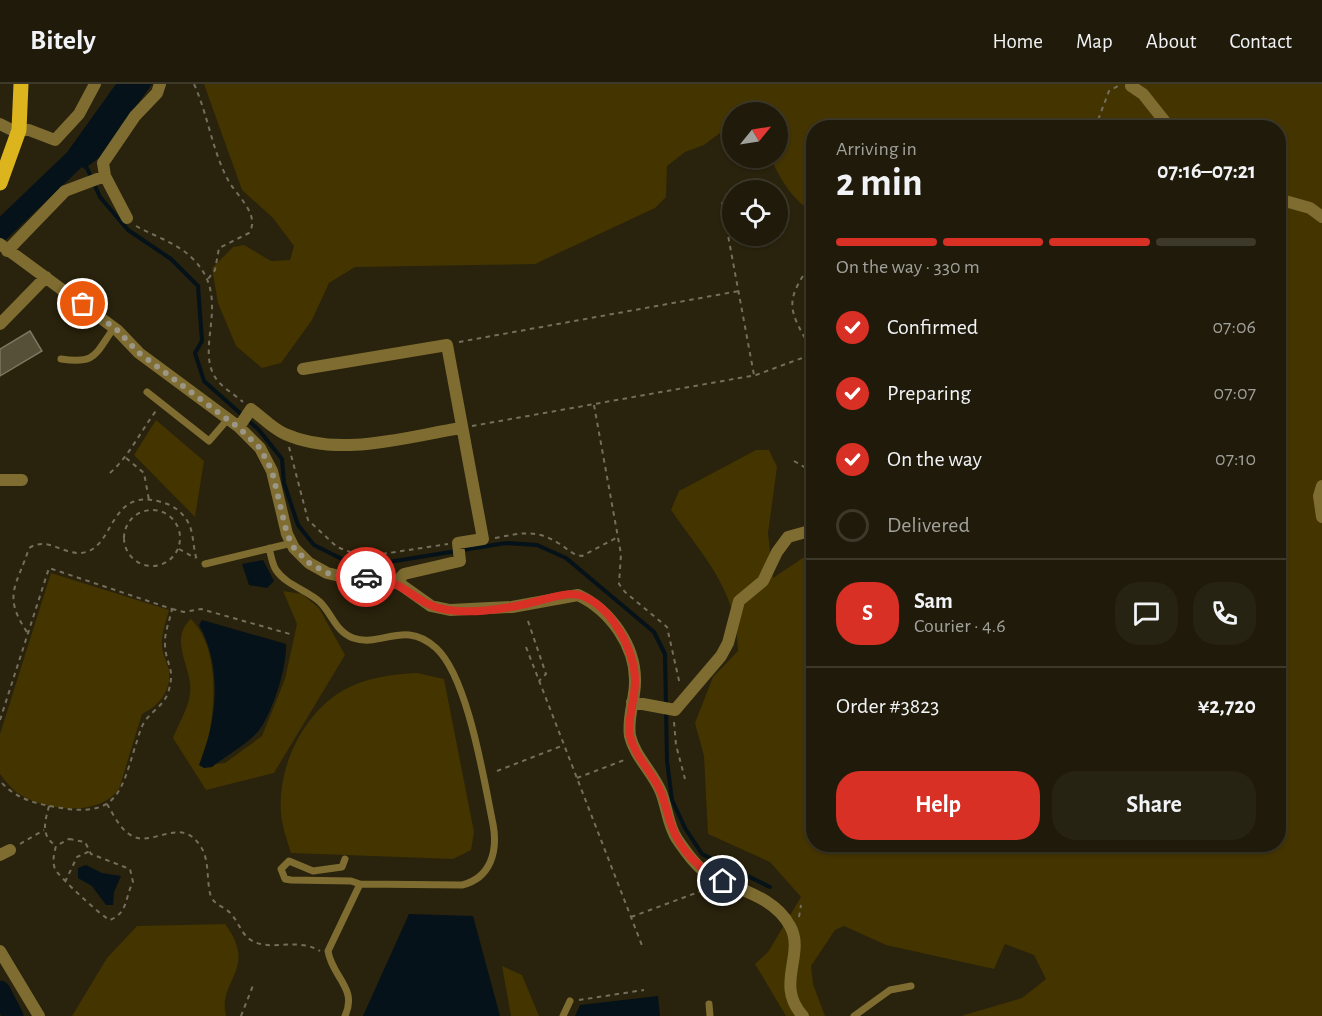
<!DOCTYPE html>
<meta charset="utf-8">
<style>
:root{--surface:#1f1a09;--page:#272312;--text:#f1f3f6;--muted:#a1a19c;--line:#3c382a;--accent:#d93025}
body{margin:0;font-family:"Alegreya Sans",sans-serif;background:var(--page);color:var(--text);height:100vh;display:flex;flex-direction:column;font-size:22px;white-space:nowrap}
*{box-sizing:border-box;margin:0}
p{font-size:20px;color:var(--muted)}
.icon{flex:none;width:33px;height:33px;fill:none;stroke:currentColor;stroke-width:2;stroke-linecap:round;stroke-linejoin:round}
.map{position:relative;flex:1;overflow:hidden}
.panel{position:absolute;left:806px;top:36px;width:480px;height:732px;display:flex;flex-direction:column;background:var(--surface);border-radius:24px;box-shadow:0 2px 4px #0004,0 0 0 2px var(--line)}
.panel>*{flex:none}
.needle{width:39px;rotate:60deg}
.controls{position:absolute;left:722px;top:18px;display:grid;gap:12px}
.controls a{display:grid;place-items:center;width:66px;height:66px;border-radius:50%;background:var(--surface);box-shadow:0 2px 4px #0004,0 0 0 2px var(--line);font-size:30px}
.pin{position:absolute;display:grid;place-items:center;width:51px;height:51px;color:#fff;margin:-26px;border:3px solid #fff;border-radius:50%;box-shadow:0 2px 6px #0007}
.courier{position:absolute;display:grid;place-items:center;width:60px;height:60px;margin:-30px;border:4px solid #d93025;border-radius:50%;background:#fff;color:#222;box-shadow:0 2px 8px #0007}
.headline em{font-style:normal;font-weight:700}
.headline div{display:flex;flex-direction:column-reverse}
.headline{display:flex;align-items:center;justify-content:space-between;height:102px;padding:0 30px}
h1{font-size:39px;font-weight:700;line-height:45px}
.bar{display:grid;grid-template-columns:repeat(4,1fr);gap:9px 6px;align-content:center;height:72px;padding:0 30px}
.bar i{height:8px;border-radius:4px;background:var(--line)}
.bar .on{background:var(--accent)}
.bar p{grid-column:span 4}
.line{display:flex;align-items:center;gap:15px;padding:0 30px;border-top:2px solid var(--line)}
.line div{flex:1}
.round{display:grid;place-items:center;flex:none;width:63px;height:63px;border-radius:24px;background:var(--page)}
ol{padding:0 30px;list-style:none}
li{display:flex;align-items:center;gap:18px;height:66px}
li p{margin-inline-start:auto}
li .icon{padding:6px;border-radius:50%;background:var(--accent);color:#fff;stroke-width:4}
li:last-child{color:var(--muted)}
li i{width:33px;height:33px;border:3px solid var(--line);border-radius:50%}
.primary-button{display:flex;gap:12px;margin-top:auto;padding:12px 30px}
.primary-button a{flex:1;height:69px;border-radius:24px;background:var(--accent);color:#fff;font-size:24px;font-weight:700;line-height:69px;text-align:center}
.primary-button a+a{background:var(--page);color:var(--text)}
header{display:flex;align-items:center;gap:36px;box-sizing:border-box;height:84px;padding:0 30px;background:var(--surface);border-bottom:2px solid var(--line)}
header strong{font-size:28px}
nav{display:flex;gap:33px;margin-inline-start:auto;font-size:21px}
.map>svg:first-child{display:block}
.green{fill:#433400}
.water{fill:#051219}
.lines{fill:none;stroke-linecap:round;stroke-linejoin:round}
.stream{stroke:#051219;stroke-width:4}
.river{stroke:#051219;stroke-width:21}
.building{fill:#575039;stroke:#7e765e;stroke-width:1.5}
.path{stroke:#746f5d;stroke-width:2;stroke-dasharray:4.5 4.5;stroke-linecap:butt}
.service{stroke:#7e6c30;stroke-width:7}
.minor{stroke:#7e6c30;stroke-width:12}
.primary{stroke:#dcb41e;stroke-width:15}
.done{stroke:#9b9686;stroke-width:6;stroke-dasharray:0 10.8}
.route{stroke:#d93025;stroke-width:8}
</style>
<header>
<strong>Bitely</strong>
<nav><a>Home</a><a>Map</a><a>About</a><a>Contact</a></nav>
</header>
<div class="map">
<svg width="1322" height="932" viewBox="0 0 1322 932">
<rect width="100%" height="100%" fill="#29220c"/>
<path class="green" d="M204,0H1322V932H961L1022,914L1046,895L1034,871L1005,860L994,885L886,861L844,842L835,846L811,882L813,900L825,932H786L755,880L768,868L801,813L770,778L708,750L704,672L695,639L713,593L738,567C737,505 704,474 671,426L679,407L756,366H769L777,383L768,449L773,494L813,467V760H1278V44H813V128C794,118 779,94 771,74H777V28H732V40L704,61L685,68L667,82L666,113L655,124L535,180L355,183L329,199L312,236L281,279L262,284L236,262L218,219L212,184L233,163L244,161L271,177L290,176L294,162L273,134L242,106Z
M156,336L204,377L195,433L134,371Z
M51,489L169,526C166,538 161,551 162,563C163,571 167,578 169,586C172,606 159,622 142,630L119,705C98,734 43,727 16,708C10,703 5,696 0,690V650Z
M283,507L302,510L319,524L345,571L274,689L206,706L173,654C178,641 188,625 190,610C194,586 167,556 191,535C217,561 216,611 210,646C208,658 202,669 200,681L225,679L262,652L285,595L297,540Z
M417,589L444,595L474,748L471,766L453,775L291,769C287,756 282,743 281,729C277,684 303,630 342,607C365,594 391,590 417,589Z
M225,840C259,885 217,896 226,932H72L107,874L137,842Z
M502,882L522,891L539,932H511Z"/>
<path class="water" d="M116,0H152L100,73L84,85L68,67Z
M263,476L274,497L267,504L249,501L242,480Z
M202,536L286,560C287,583 273,626 260,645C251,658 224,673 212,683L204,684L199,681C217,637 223,584 199,541Z
M86,781L102,789L121,792L114,808L113,821H106L92,802L78,794V784Z
M409,830L473,832L500,932H363Z
M658,912L660,932H575L580,921Z"/>
<g class="lines">
<path class="stream" d="M76,76L87,84L100,113L128,146L171,175L198,202L202,257L195,269L204,297L259,346L282,375L284,399L298,441L314,461L358,483L506,459L537,461L566,474L654,548L665,570L667,677L672,716L685,744L702,770L770,803"/>
<path class="river" d="M0,147L95,56
M0,907L13,932"/>
</g>
<path class="building" d="M30,247L42,267L0,292V265Z"/>
<g class="lines">
<path class="path" d="M194,0C208,31 212,66 228,96C236,111 261,131 249,149L219,164L215,186L208,195
M1095,44L1109,7L1120,1
M732,116L722,119L754,291
M136,142C154,152 177,159 192,174C233,213 195,261 215,293C221,303 234,310 243,318
M813,177C783,219 788,225 813,268
M459,258L739,207
M594,321L621,470L619,500L625,508L667,543L680,601
M472,342L756,291L813,270
M289,363L308,436L337,463L358,471L369,472L448,460
M126,374L144,389L149,416
M794,377L813,388
M110,389C130,371 140,348 156,327
M124 454a28 28 0 1 1 56 0a28 28 0 1 1-56 0Z
M495,454C518,450 535,444 558,459C567,464 572,471 582,472L618,453
M179,465L195,474
M172,525L184,528L201,525L290,550
M528,537L546,590L539,597
M27,548C2,511 17,502 29,464C49,451 65,474 86,468C115,460 110,403 161,418C173,421 183,428 189,440C194,451 193,466 197,476
M526,563L643,864
M0,636L49,484L172,525C170,536 164,549 165,561C166,582 176,583 168,609C163,622 152,627 145,637C140,644 138,655 135,663C121,709 116,733 61,724C37,720 17,716 0,697
M674,638L676,661L685,695
M497,687L564,661
M577,694L627,675
M107,720C113,730 119,743 129,750C151,767 180,729 201,763C210,777 206,797 211,813C216,822 226,823 232,831C238,838 241,848 248,854C268,870 296,852 320,867
M49,722C45,738 40,751 56,762
M69,755L85,758L91,770L130,785L133,798C125,813 128,829 110,836C102,833 58,792 55,785C52,777 54,770 56,762Z
M20,760L44,746
M65,798L77,773L90,767
M631,833L704,806L718,809
M799,833L801,821
M579,916L644,906
M241,932L254,899"/>
<path class="service" d="M61,275C97,280 94,271 114,244
M147,308L209,357L228,335
M269,464C271,471 272,480 276,486C286,501 307,506 320,518C332,530 336,548 353,554C382,564 404,535 436,564C468,593 484,697 493,740C498,767 491,794 462,801L360,800L328,867C332,893 358,904 345,932
M205,480L292,459
M345,775L342,783L313,787L289,777L281,785L285,795L291,796L351,797L360,800
M709,920L710,932
M563,932L570,917
M854,932L890,906L911,902"/>
<path class="minor" d="M1131,2L1143,10L1170,44
M0,40L12,46H29L55,56L79,30L95,0
M1278,115L1310,124L1322,133
M127,134L105,92L103,79L135,32L157,9L160,0
M0,160L117,246L139,269L239,343L260,364L272,387L287,450L294,464L309,479L327,489L344,493L384,494L400,500L431,522L450,526L512,523L578,511C610,526 636,562 635,598C635,616 627,634 630,652C635,673 653,688 661,708C667,723 668,742 677,755C686,768 697,784 711,792C738,806 774,812 790,842C806,870 774,901 803,932
M7,167L65,107L105,92
M0,240L46,193
M303,285L447,261L483,455L458,459L460,477L404,490L396,499
M239,343L251,325C262,333 273,345 285,350C339,374 405,353 461,344
M0,396H22
M1322,402L1319,412L1322,433
M632,618L675,626L721,572L728,559L739,517L763,497L777,468L788,453L813,446
M0,771L10,766
M0,867L39,932"/>
<path class="primary" d="M0,99L19,46L21,0"/>
</g>
<g class="lines">
<path class="done" d="M83,220L117,246L139,269L239,344L260,364L272,387L287,450L294,464L309,479L327,489L344,493H366"/>
<path class="route" d="M366,493C407,495 413,521 448,526C475,530 504,525 530,519C544,516 564,508 579,511C611,520 636,568 635,598C635,617 627,634 630,652C635,672 650,686 659,704C665,716 667,730 672,743C680,766 701,787 723,797"/>
</g>
</svg>
<div class="controls">
<a><svg class="needle" viewBox="-14 -14 28 28"><path d="M0-13l5 13h-10z" fill="#e53935"/><path d="M0 13l5-13h-10z" fill="#a1a19c"/></svg></a>
<a><svg class="icon" aria-label="locate" viewBox="0 0 24 24"><circle cx="12" cy="12" r="6"/><path d="M12 2v4M12 18v4M2 12h4M18 12h4"/></svg></a>
</div>
<div class="pin" style="left:83px;top:220px;background:#ea580c"><svg class="icon" aria-label="bag" viewBox="0 0 24 24"><path d="M5 8h14l-1 12H6zM9 8a3 3 0 0 1 6 0"/></svg></div>
<div class="pin" style="left:723px;top:797px;background:#1f2937"><svg class="icon" aria-label="home" viewBox="0 0 24 24"><path d="M3 11l9-7 9 7M6 9v11h12V9"/></svg></div>
<div class="courier" style="left:366px;top:493px"><svg class="icon" aria-label="car" viewBox="0 0 24 24"><path d="M5 17H2v-5l4-1 3-4h7l3 4 3 1v5h-3M9 17h6M6 11h13"/><circle cx="7" cy="17" r="2"/><circle cx="17" cy="17" r="2"/></svg></div>
<section class="panel">
<div class="headline"><div><h1>2 min</h1><p>Arriving in</p></div><em>07:16–07:21</em></div>
<div class="bar"><i class="on"></i><i class="on"></i><i class="on"></i><i></i><p>On the way · 330 m</p></div>
<ol>
<li><svg class="icon" aria-label="check" viewBox="0 0 24 24"><path d="M5 12l5 5 9-10"/></svg>Confirmed<p>07:06</p></li>
<li><svg class="icon" aria-label="check" viewBox="0 0 24 24"><path d="M5 12l5 5 9-10"/></svg>Preparing<p>07:07</p></li>
<li><svg class="icon" aria-label="check" viewBox="0 0 24 24"><path d="M5 12l5 5 9-10"/></svg>On the way<p>07:10</p></li>
<li><i></i>Delivered</li>
</ol>
<div class="line" style="height:108px"><b class="round" style="background:var(--accent);color:#fff">S</b><div><b>Sam</b><p>Courier · 4.6</p></div><a class="round"><svg class="icon" aria-label="chat" viewBox="0 0 24 24"><path d="M4 5h16v11H9l-5 4z"/></svg></a><a class="round"><svg class="icon" aria-label="phone" viewBox="0 0 24 24"><path d="M5 4h4l2 5-3 2q2 4 5 5l2-3 5 2v4C11 20 4 13 5 4z"/></svg></a></div>
<div class="line" style="height:78px"><div>Order #3823</div><b>¥2,720</b></div>
<div class="primary-button"><a>Help</a><a>Share</a></div>
</section>
</div>
